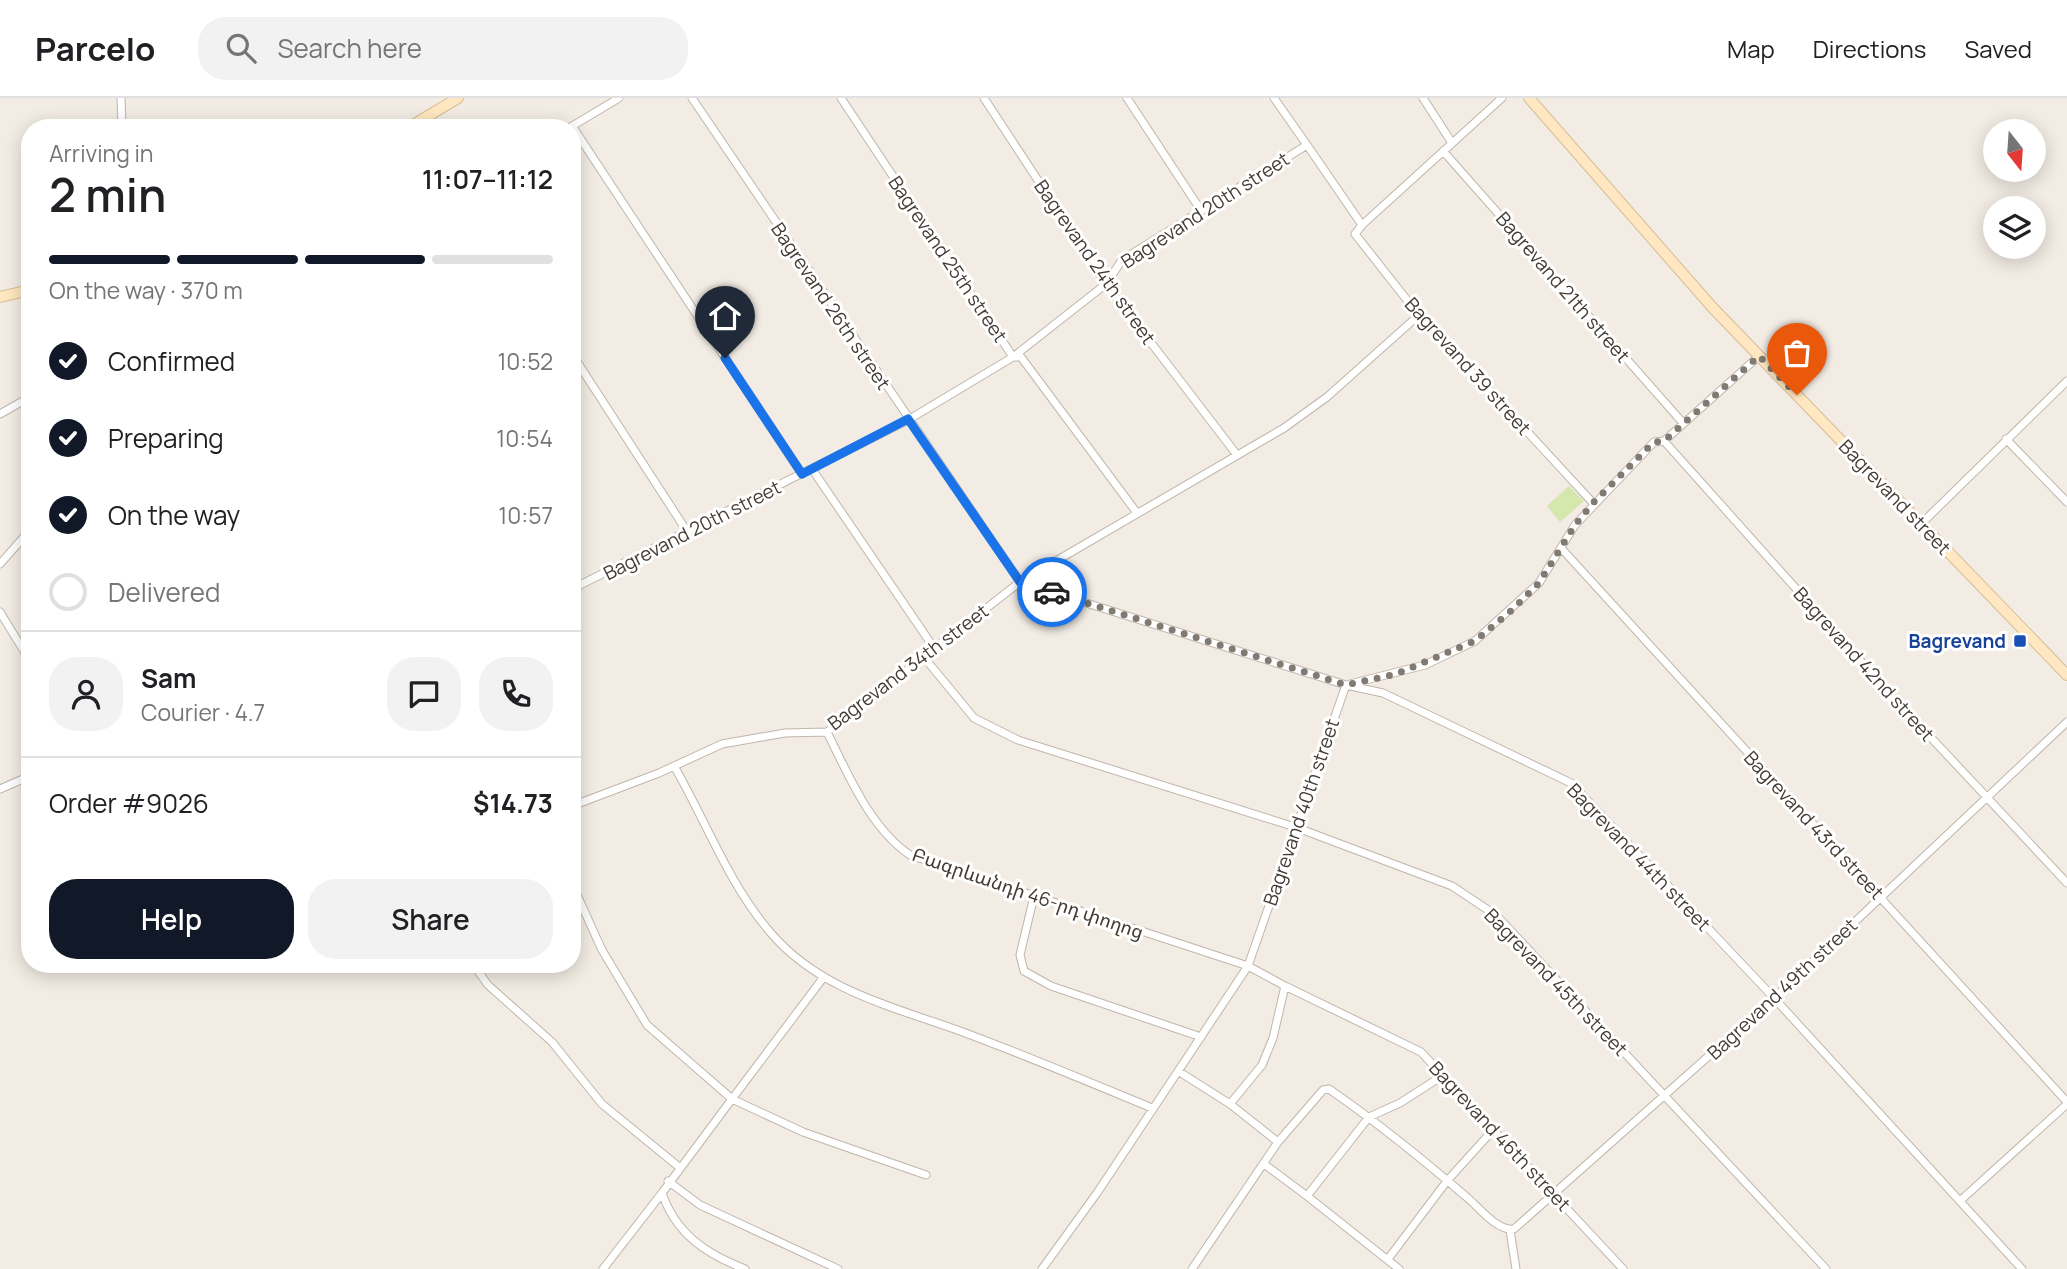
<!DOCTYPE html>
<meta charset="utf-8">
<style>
:root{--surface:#fff;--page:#f2f2f2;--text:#202124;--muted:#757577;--line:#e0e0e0;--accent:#111827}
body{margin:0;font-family:Manrope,"Noto Sans Armenian",sans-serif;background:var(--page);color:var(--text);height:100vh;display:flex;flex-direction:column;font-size:26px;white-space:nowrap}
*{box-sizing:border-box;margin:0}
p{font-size:23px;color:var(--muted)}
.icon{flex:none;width:38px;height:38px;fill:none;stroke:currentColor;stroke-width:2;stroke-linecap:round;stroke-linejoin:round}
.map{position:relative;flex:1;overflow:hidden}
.side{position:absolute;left:21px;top:21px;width:560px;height:854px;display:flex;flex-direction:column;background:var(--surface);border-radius:28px;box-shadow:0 4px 18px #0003}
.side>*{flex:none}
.needle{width:46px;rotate:163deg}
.buttons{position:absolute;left:1983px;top:21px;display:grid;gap:14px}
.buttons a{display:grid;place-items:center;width:63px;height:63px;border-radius:50%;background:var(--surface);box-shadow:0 4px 18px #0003;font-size:35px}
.pin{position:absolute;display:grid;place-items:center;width:60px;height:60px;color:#fff;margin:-72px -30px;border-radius:50% 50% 50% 0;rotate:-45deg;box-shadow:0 0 7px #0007}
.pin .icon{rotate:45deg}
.courier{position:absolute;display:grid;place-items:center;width:70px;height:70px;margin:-35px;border:5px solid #1a73e8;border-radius:50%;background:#fff;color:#222;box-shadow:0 2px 9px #0007}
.headline em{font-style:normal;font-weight:600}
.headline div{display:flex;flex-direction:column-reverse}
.headline{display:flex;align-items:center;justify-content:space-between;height:119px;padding:0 28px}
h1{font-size:46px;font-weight:600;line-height:52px}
.bar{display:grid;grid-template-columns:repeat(4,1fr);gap:10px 7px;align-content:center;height:84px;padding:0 28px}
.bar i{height:9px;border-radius:5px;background:var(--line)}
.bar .on{background:var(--accent)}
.bar p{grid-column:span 4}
.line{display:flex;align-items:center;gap:18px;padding:0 28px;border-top:2px solid var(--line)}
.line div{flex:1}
.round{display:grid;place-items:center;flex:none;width:74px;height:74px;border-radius:28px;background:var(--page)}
ol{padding:0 28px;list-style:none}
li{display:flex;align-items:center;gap:21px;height:77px}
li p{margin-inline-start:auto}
li .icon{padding:7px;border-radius:50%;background:var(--accent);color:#fff;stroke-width:4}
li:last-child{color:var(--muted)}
li i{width:38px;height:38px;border:4px solid var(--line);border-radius:50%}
.cta{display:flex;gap:14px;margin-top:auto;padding:14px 28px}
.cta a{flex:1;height:80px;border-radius:28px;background:var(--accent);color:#fff;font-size:28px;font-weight:600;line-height:80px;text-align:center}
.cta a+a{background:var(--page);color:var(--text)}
header{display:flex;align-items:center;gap:42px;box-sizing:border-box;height:98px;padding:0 35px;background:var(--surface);border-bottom:2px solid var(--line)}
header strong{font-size:33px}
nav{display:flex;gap:38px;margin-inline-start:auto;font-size:24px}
.search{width:490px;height:63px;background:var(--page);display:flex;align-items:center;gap:18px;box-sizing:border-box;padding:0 24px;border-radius:28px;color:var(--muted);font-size:26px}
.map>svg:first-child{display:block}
.green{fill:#d4e7ac}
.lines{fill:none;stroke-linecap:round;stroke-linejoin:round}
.street-casing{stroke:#c0b5aa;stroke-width:9}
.secondary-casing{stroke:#d6bc95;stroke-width:12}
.street{stroke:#fff;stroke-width:7}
.secondary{stroke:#ffe8c1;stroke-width:10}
.done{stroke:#817a72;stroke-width:7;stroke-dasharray:0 12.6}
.route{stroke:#1a73e8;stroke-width:9}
.transit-dot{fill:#1a4fb4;stroke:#fff;stroke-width:2.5}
.labels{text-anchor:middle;stroke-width:6;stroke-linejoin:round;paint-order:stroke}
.street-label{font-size:19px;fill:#443c34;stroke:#fff}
.transit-label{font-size:19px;font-weight:bold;fill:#164399;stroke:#fff;text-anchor:end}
</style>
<header>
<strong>Parcelo</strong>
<div class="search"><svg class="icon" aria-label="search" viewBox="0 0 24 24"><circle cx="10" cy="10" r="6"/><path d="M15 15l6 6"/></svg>Search here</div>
<nav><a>Map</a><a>Directions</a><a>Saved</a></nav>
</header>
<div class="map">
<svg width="2067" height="1171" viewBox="0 0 2067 1171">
<rect width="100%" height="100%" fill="#f2ece4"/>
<path class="green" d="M1569,388L1584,403L1560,424L1547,408Z"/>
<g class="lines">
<defs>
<path id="street" d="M121,0L122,30
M692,0L1020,484L1346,587L1383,595L1571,685L1774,900L2022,1171
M841,0L1013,259H1021L1137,415
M984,0L1106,186L1237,357
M1127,0L1200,111
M1274,0L1307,47
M1423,0L1452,45
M572,28L802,376
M569,30L619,0
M1443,53L1683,325
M1362,127L1355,136L1414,211L1593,405
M572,256L688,435
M0,316L30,299
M2006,341L2067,404
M1664,343L1893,599L2067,785
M812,371L934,550
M1921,426L2067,283
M1561,450L2067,1004
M0,466L30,432
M572,491L908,322L1013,259L1106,186L1122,162L1307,47L1362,127L1502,0
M0,514L30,563
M923,558L974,620L1018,642L1295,729L1452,788L1497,818L1826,1171
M1350,586L1425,567L1475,543L1539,485L1575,427L1654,344L1664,343L1759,258
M827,634C848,676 870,730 910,757L1248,868L1097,1095L1042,1171
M674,668C706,723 728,785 770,834C819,892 891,908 960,933C1025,957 1089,984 1152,1010
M0,691L30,678
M572,708L659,675L722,646L785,635L827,634L1020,484L1284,330L1327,299L1419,217
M572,786L602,852L647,927L732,1001L662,1095C676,1136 706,1156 745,1171
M1034,798L1020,857L1024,873L1051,888L1201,939
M473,866L488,887L552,944L602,1006L679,1069
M823,880L732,1001L803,1034L926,1077
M1285,888L1421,954L1623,1171
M1178,973L1230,1006
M1278,1044L1323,992L1329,991C1378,1025 1425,1063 1470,1102C1481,1112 1498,1133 1514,1131L1774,900L2067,624
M1264,1066L1307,1098
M668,1083L700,1107L838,1171
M1961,1102L2067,1006
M1510,1132L1516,1171
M1388,1161L1447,1083L1493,1032
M603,1171L662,1095
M1192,1171L1278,1044L1230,1006L1262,967L1273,940L1285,888L1248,868L1346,587
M1399,1171L1307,1098L1369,1019L1400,1005L1442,978"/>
<path id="secondary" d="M1529,0L1712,209L2067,577
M408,30L458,0
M0,199L30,192"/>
</defs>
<use href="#street" class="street-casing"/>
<use href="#secondary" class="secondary-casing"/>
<use href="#street" class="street"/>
<use href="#secondary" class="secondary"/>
</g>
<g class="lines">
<path class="done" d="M1052,494L1346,587L1396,576L1475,543L1512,512L1539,485L1575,427L1593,405L1654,344L1664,343L1759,258L1797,297"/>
<path class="route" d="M725,260L802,376L908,321L1020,484L1052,494"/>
</g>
<rect class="transit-dot" x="2013" y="536" width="14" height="14" rx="3.5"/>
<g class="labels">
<g class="street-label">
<text transform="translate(1205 112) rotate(-33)" y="7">Bagrevand 20th street</text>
<text transform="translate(948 161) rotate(56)" y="7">Bagrevand 25th street</text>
<text transform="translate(1095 164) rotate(55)" y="7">Bagrevand 24th street</text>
<text transform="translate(1563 189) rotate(49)" y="7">Bagrevand 21th street</text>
<text transform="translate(831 208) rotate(56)" y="7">Bagrevand 26th street</text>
<text transform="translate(1468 268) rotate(48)" y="7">Bagrevand 39 street</text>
<text transform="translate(1895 399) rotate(46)" y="7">Bagrevand street</text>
<text transform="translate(692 432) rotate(-27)" y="7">Bagrevand 20th street</text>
<text transform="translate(1864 566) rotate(48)" y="7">Bagrevand 42nd street</text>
<text transform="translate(908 569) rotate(-37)" y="7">Bagrevand 34th street</text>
<text transform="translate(1301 714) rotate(-71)" y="7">Bagrevand 40th street</text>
<text transform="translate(1814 727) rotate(47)" y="7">Bagrevand 43rd street</text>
<text transform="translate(1639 759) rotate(46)" y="7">Bagrevand 44th street</text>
<text transform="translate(1028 795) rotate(19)" y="7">Բագրևանդի 46-րդ փողոց</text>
<text transform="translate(1556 884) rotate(46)" y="7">Bagrevand 45th street</text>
<text transform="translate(1782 891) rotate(-43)" y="7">Bagrevand 49th street</text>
<text transform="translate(1500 1038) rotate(47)" y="7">Bagrevand 46th street</text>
</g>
<g class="transit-label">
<text x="2006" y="550">Bagrevand</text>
</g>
</g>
</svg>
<div class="buttons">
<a><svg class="needle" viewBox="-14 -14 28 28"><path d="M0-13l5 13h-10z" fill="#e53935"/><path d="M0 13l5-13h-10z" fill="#757577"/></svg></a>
<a><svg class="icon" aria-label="layers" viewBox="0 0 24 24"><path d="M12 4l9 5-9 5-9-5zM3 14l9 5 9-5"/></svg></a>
</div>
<div class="pin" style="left:1797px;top:297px;background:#ea580c"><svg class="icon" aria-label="bag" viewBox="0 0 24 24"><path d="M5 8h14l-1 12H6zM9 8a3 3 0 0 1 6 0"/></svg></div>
<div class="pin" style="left:725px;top:260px;background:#1f2937"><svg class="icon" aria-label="home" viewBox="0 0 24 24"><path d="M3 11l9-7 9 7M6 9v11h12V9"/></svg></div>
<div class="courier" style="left:1052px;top:494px"><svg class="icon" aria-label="car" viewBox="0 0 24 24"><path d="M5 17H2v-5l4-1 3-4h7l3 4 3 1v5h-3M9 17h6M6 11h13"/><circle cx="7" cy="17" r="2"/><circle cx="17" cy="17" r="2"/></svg></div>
<section class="side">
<div class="headline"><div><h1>2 min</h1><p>Arriving in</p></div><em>11:07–11:12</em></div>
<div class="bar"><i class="on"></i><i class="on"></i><i class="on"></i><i></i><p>On the way · 370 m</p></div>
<ol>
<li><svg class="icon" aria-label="check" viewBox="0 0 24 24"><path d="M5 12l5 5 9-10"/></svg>Confirmed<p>10:52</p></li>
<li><svg class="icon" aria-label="check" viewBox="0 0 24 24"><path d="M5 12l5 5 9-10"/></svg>Preparing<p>10:54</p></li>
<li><svg class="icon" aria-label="check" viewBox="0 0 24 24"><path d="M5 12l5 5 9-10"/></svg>On the way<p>10:57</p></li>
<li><i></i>Delivered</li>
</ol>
<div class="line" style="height:126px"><a class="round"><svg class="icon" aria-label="person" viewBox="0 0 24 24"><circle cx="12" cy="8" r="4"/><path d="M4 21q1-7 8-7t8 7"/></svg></a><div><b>Sam</b><p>Courier · 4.7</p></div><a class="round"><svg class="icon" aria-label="chat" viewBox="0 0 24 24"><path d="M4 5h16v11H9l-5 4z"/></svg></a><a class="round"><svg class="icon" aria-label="phone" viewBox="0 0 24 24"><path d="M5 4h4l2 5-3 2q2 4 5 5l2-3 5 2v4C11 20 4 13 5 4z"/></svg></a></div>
<div class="line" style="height:91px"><div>Order #9026</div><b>$14.73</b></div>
<div class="cta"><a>Help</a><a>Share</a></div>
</section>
</div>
